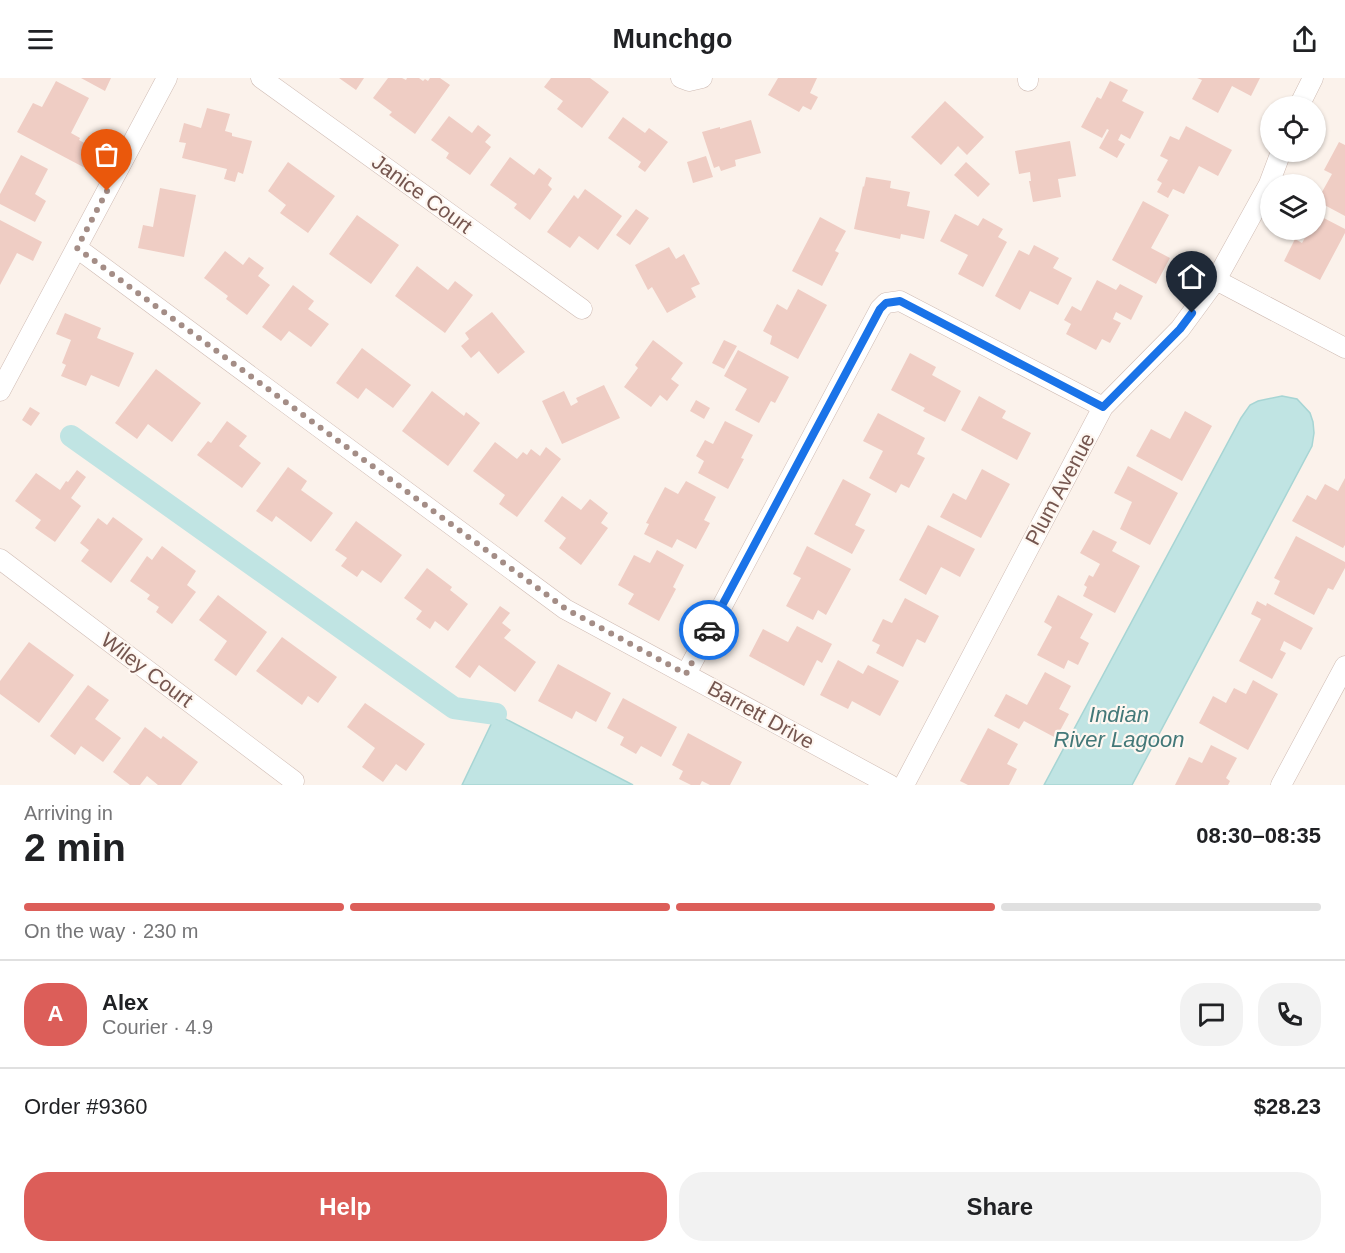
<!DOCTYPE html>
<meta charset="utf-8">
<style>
:root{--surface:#fff;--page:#f2f2f2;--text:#202124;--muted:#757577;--line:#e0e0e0;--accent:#dc5e59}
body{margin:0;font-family:Arial,sans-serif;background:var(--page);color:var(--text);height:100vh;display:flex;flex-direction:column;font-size:22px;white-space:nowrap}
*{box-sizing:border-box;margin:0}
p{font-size:20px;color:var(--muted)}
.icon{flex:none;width:33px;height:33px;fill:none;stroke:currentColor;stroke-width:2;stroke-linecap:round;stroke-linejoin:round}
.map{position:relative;height:707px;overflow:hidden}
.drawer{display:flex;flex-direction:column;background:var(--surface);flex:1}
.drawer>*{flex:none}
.controls{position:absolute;left:1260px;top:18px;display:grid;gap:12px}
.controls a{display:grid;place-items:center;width:66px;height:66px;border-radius:50%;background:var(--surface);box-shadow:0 2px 4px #0004;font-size:30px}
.pin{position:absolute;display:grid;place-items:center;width:51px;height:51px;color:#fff;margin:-62px -26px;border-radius:50% 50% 50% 0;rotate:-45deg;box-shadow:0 0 6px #0007}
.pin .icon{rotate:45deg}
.courier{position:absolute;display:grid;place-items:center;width:60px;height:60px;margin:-30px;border:4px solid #1a73e8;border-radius:50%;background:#fff;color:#222;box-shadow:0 2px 8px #0007}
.head em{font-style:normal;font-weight:700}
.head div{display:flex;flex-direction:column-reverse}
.head{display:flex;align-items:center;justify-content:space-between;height:102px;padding:0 24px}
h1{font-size:39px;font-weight:700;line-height:45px}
.bar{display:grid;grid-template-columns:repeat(4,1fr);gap:9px 6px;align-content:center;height:72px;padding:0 24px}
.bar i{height:8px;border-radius:4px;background:var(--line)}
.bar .on{background:var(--accent)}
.bar p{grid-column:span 4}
.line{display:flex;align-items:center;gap:15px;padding:0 24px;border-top:2px solid var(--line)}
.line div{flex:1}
.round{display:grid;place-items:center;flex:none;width:63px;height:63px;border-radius:24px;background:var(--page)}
.button{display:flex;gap:12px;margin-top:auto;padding:12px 24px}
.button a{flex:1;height:69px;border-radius:24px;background:var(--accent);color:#fff;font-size:24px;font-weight:700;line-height:69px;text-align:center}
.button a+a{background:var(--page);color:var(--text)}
header{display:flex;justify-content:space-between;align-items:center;height:78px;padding:0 24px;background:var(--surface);font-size:27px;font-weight:700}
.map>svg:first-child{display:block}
.water{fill:#c0e4e3;stroke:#a7d5d4;stroke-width:1.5}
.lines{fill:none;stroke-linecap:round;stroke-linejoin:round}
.canal{stroke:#c0e4e3;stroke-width:22}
.building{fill:#efcdc4}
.street-casing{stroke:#cfbbb3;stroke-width:21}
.street{stroke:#fff;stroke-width:20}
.done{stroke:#a48d86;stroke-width:6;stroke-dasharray:0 10.8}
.route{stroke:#1a73e8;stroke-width:8}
.labels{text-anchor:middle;stroke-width:4.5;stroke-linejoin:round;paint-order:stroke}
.street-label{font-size:21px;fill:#75564f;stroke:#fef7f1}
.water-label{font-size:22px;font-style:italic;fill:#437878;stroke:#fef7f1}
</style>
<header><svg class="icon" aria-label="menu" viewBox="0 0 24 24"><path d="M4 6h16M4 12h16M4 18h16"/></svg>Munchgo<svg class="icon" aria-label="share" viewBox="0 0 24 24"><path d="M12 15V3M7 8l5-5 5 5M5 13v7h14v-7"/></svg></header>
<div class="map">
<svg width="1345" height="707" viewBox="0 0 1345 707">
<rect width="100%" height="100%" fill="#fbf2eb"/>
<path class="water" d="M1282,318L1297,321L1310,335L1313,344L1314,355L1312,368L1132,707H1044L1241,340L1250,327L1258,323Z
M496,636L633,707H462Z"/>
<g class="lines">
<path class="canal" d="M71,358L454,630L496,636"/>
</g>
<path class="building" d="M81,0H111L105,13Z
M339,0H364L356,12Z
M388,0H402L406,2L407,0H419L423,3L425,1L428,3L430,0H440L450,7L415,56L389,37L392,34L373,20Z
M551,0H590L609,14L582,50L557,31L563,23L544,9Z
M778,0H817L810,15L818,19L811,32L803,28L799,34L768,17Z
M1197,0H1260L1251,18L1232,8L1218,35L1192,21L1202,2Z
M56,3L89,20L71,55L80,60L79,62L97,72L87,91L17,54L33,25L42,29Z
M1110,3L1128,12L1122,23L1144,34L1130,61L1121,56L1118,62L1125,66L1117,80L1099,70L1109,52L1107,51L1102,60L1081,49L1097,19L1101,21Z
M945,23L984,59L967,77L958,68L941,87L911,59Z
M207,30L230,36L225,53L232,55V58L252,63L243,96L238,94L235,104L224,101L227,91L182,80L186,65L179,64L184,45L201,50Z
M449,38L472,55L478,47L491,57L485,64L491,69L470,97L446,80L449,75L431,62Z
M623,39L645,55L649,50L668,64L645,94L638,89L641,84L608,60Z
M751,42L761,75L735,82L736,88L721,93L719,88L714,90L702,54L720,49V51Z
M1186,48L1232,72L1218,98L1199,88L1184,116L1173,111L1168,120L1157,114L1162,105L1157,102L1168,82L1160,78L1170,58L1179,62Z
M1070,63L1076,98L1058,101L1061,119L1033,124L1029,103H1031L1030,94L1019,96L1015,73Z
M1339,64L1345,67V138L1317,123L1332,96L1324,92Z
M21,77L48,91L35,116L46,123L35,144L0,126V116Z
M706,78L713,99L693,105L687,84Z
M510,79L534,97L539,90L552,100L548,107L552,111L530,142L514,130L517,126L490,107Z
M288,84L335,118L308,155L280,135L286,127L268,113Z
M966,84L990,106L978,119L954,97Z
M866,99L891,103L890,110L910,114L907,128L930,133L924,161L901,156L900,161L854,151L863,108L864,109Z
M160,110L196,117L184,179L138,170L143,147L153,149Z
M585,111L622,138L598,172L579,158L570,170L547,154L574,117L578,121Z
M1143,123L1169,137L1151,170L1170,180L1156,206L1112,182Z
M636,131L649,140L630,167L616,157Z
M955,136L978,148L983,140L1003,151L998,159L1007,164L983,209L958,196L968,177L940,163Z
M1316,136L1345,151V155L1320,202L1284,183L1295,161L1302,165L1306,158L1297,153L1298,152H1316Z
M357,137L399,167L371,206L329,176Z
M820,139L846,153L835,173L839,175L822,208L792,193Z
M0,142L42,164L33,183L17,175L0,207Z
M1034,167L1059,180L1053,190L1072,200L1058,227L1030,213L1020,232L995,218L1019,172L1029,177Z
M669,169L676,181L684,176L700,206L691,210L696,219L667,235L652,209L648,212L635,187Z
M225,173L243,187L249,179L264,190L258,198L270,207L247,237L226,221L228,218L204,200Z
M417,188L448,212L455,203L473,217L445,255L395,218Z
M1097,202L1116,212L1120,206L1143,218L1131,242L1116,234L1113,241L1121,245L1110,265L1102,261L1096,272L1066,256L1071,246L1064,242L1072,228L1081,233Z
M293,207L314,223L308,231L329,246L311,269L289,253L281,263L262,249Z
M798,211L827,227L798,281L770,266L772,258L763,253L777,226L787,232Z
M492,234L525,274L498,296L479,273L471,280L461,268L469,261L465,255Z
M65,235L101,250L97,260L134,275L119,309L91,297L86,308L61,298L66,287L62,285L71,262L56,256Z
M653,262L683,285L671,301L679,307L667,323L660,317L651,329L624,309L638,290L635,287Z
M724,262L737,268L724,291L712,285Z
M362,270L411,307L393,330L366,310L358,321L336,305Z
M738,272L789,299L775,325L771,323L759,345L735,332L747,311L724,298Z
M910,275L936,289L932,297L961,313L945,344L923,333L925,330L891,312Z
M156,291L201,325L172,364L148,346L137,361L115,345Z
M604,307L620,340L562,366L542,323L564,313L571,328L578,324L576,320Z
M432,313L464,338L466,334L480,345L448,388L402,353Z
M979,318L1006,333L1002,340L1031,355L1017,382L961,352Z
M696,322L710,330L704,341L690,333Z
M30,329L40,335L31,348L22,342Z
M1185,333L1212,348L1182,403L1136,378L1151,351L1170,361Z
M878,335L925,360L917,376L925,380L909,410L901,406L896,415L869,400L883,373L863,363Z
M227,343L247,358L239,368L261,385L242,410L197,377L208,363L211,365Z
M725,343L753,357L741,380L744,381L728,411L698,395L704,383L696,378L705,362L713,366Z
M495,364L517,381L523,374L527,377L531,371L540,378L546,369L561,381L517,439L499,426L505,417L473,393Z
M1128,388L1178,415L1150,467L1120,451L1132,424L1114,415Z
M288,389L307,403L301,412L333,435L311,464L276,438L272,444L256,433Z
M982,391L1010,406L981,460L940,439L953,415L966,422Z
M77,392L86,399L71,420L81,428L55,464L35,450L41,442L15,423L36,395L60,412L66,403L68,404Z
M1345,400V467L1343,470L1292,443L1307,417L1316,422L1325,406L1338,413Z
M843,401L871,416L855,447L865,452L852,476L814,456Z
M686,403L716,419L704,442L710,445L696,471L677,461L672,470L644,456L649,446L646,445L665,409L678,416Z
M562,418L581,432L590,421L608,435L601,445L608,450L581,487L559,470L566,460L544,443Z
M113,439L143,461L111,505L81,483L89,472L80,465L98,440L107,447Z
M356,443L402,477L381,505L362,492L357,499L341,488L347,480L335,472Z
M928,447L975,471L960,499L941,489L926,517L899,502Z
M1093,452L1117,464L1112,473L1140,488L1115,535L1083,518L1087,509L1084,507L1089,497L1093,499L1100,486L1080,475Z
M1296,458L1345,484V490L1333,512L1328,510L1314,537L1274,516L1280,503L1274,500Z
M162,468L196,493L187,507L196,514L172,546L156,534L159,529L147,521L150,517L130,503L147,478L152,482Z
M807,468L851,491L826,537L818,532L813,542L786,528L801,500L793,496Z
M657,472L684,487L673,509L676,511L659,543L628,526L634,516L618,507L634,477L650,485Z
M427,490L452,509L450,512L468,526L448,553L435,543L430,551L416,541L422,533L404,520Z
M218,517L267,554L236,598L214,582L227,563L199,542Z
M1058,517L1093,536L1080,560L1089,565L1078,587L1068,582L1064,591L1037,577L1052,549L1044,544Z
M905,520L939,538L925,565L917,561L903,589L876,575L880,567L872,563L883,541L892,545Z
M1257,523L1266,528L1267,525L1313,550L1301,572L1284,563L1280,572L1286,575L1272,601L1239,583L1261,541L1251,536Z
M500,528L510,535L502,545L511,552L504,560L536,584L515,614L479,587L470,600L455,589Z
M797,548L832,566L822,585L817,582L804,608L749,578L763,551L788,564Z
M282,559L337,599L318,625L308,618L302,627L256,593Z
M29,564L74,597L39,645L0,616V603Z
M838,582L863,596L868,587L899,603L880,638L852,623L848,631L820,617Z
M558,586L611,615L596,644L576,633L572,641L538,623Z
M1045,594L1071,608L1059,631L1069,636L1056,660L1024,643L1019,651L994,638L1006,616L1027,627Z
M1253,602L1278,616L1248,672L1199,645L1213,618L1226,625L1234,610L1246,616Z
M88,607L109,622L95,641L121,660L103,684L81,668L75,677L50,658Z
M623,620L677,649L661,679L641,668L636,676L620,667L624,659L607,650Z
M365,625L425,666L406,693L396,686L383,704L362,689L375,670L347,649Z
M145,649L161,661L163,658L198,684L181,707H158L147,698L140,707H130L113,694Z
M988,650L1018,666L1007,686L1017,691L1009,707H968L960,703Z
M688,655L742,684L730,707H710L702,703L700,707H691L679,701L683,693L672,687Z
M1211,667L1237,680L1226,700L1230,703L1228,707H1175L1189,679L1202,685Z"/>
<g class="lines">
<defs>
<path id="street" d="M261,0L582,231
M681,0L689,3L702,0
M1028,3V0
M1299,28L1313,0
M77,170L565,531L890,707
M1216,202L1345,270
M0,313L167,0
M0,481L294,703
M686,596L880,231L886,225L900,223L1103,329
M904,707L1103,329L1180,251L1216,202L1269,106L1281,74
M1281,707L1345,588"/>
</defs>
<use href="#street" class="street-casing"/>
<use href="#street" class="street"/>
</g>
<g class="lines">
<path class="done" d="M107,113L77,170L566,531L686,596L709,552"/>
<path class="route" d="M709,552L880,231L886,225L900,223L1103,329L1180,251L1192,235"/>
</g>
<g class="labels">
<g class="street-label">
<text transform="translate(422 116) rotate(36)" y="7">Janice Court</text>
<text transform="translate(1060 411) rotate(-62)" y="7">Plum Avenue</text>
<text transform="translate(147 592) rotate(37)" y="7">Wiley Court</text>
<text transform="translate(761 637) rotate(29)" y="7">Barrett Drive</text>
</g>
<g class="water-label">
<text x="1119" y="644">Indian<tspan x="1119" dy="25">River Lagoon</tspan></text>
</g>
</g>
</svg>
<div class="controls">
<a><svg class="icon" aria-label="locate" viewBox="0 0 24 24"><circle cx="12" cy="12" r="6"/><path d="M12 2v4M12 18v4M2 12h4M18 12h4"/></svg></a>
<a><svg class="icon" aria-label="layers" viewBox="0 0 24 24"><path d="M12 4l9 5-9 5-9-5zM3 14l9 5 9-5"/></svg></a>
</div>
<div class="pin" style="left:107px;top:113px;background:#ea580c"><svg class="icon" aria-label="bag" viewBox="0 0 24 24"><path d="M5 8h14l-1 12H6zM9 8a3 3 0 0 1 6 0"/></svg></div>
<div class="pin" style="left:1192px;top:235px;background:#1f2937"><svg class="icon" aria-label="home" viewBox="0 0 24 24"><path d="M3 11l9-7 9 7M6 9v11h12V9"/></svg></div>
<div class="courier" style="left:709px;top:552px"><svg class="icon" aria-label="car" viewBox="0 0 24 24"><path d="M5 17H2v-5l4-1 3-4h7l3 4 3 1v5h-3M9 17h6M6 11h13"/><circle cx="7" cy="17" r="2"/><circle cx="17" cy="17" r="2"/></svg></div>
</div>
<section class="drawer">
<div class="head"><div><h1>2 min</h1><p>Arriving in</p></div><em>08:30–08:35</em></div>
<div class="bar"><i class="on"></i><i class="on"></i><i class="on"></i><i></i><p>On the way · 230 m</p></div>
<div class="line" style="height:108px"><b class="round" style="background:var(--accent);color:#fff">A</b><div><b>Alex</b><p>Courier · 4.9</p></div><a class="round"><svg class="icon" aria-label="chat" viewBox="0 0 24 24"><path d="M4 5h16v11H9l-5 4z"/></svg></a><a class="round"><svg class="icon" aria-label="phone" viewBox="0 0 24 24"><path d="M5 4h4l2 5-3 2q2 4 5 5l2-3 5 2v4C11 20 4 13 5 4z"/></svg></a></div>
<div class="line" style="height:78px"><div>Order #9360</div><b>$28.23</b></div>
<div class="button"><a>Help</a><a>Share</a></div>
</section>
